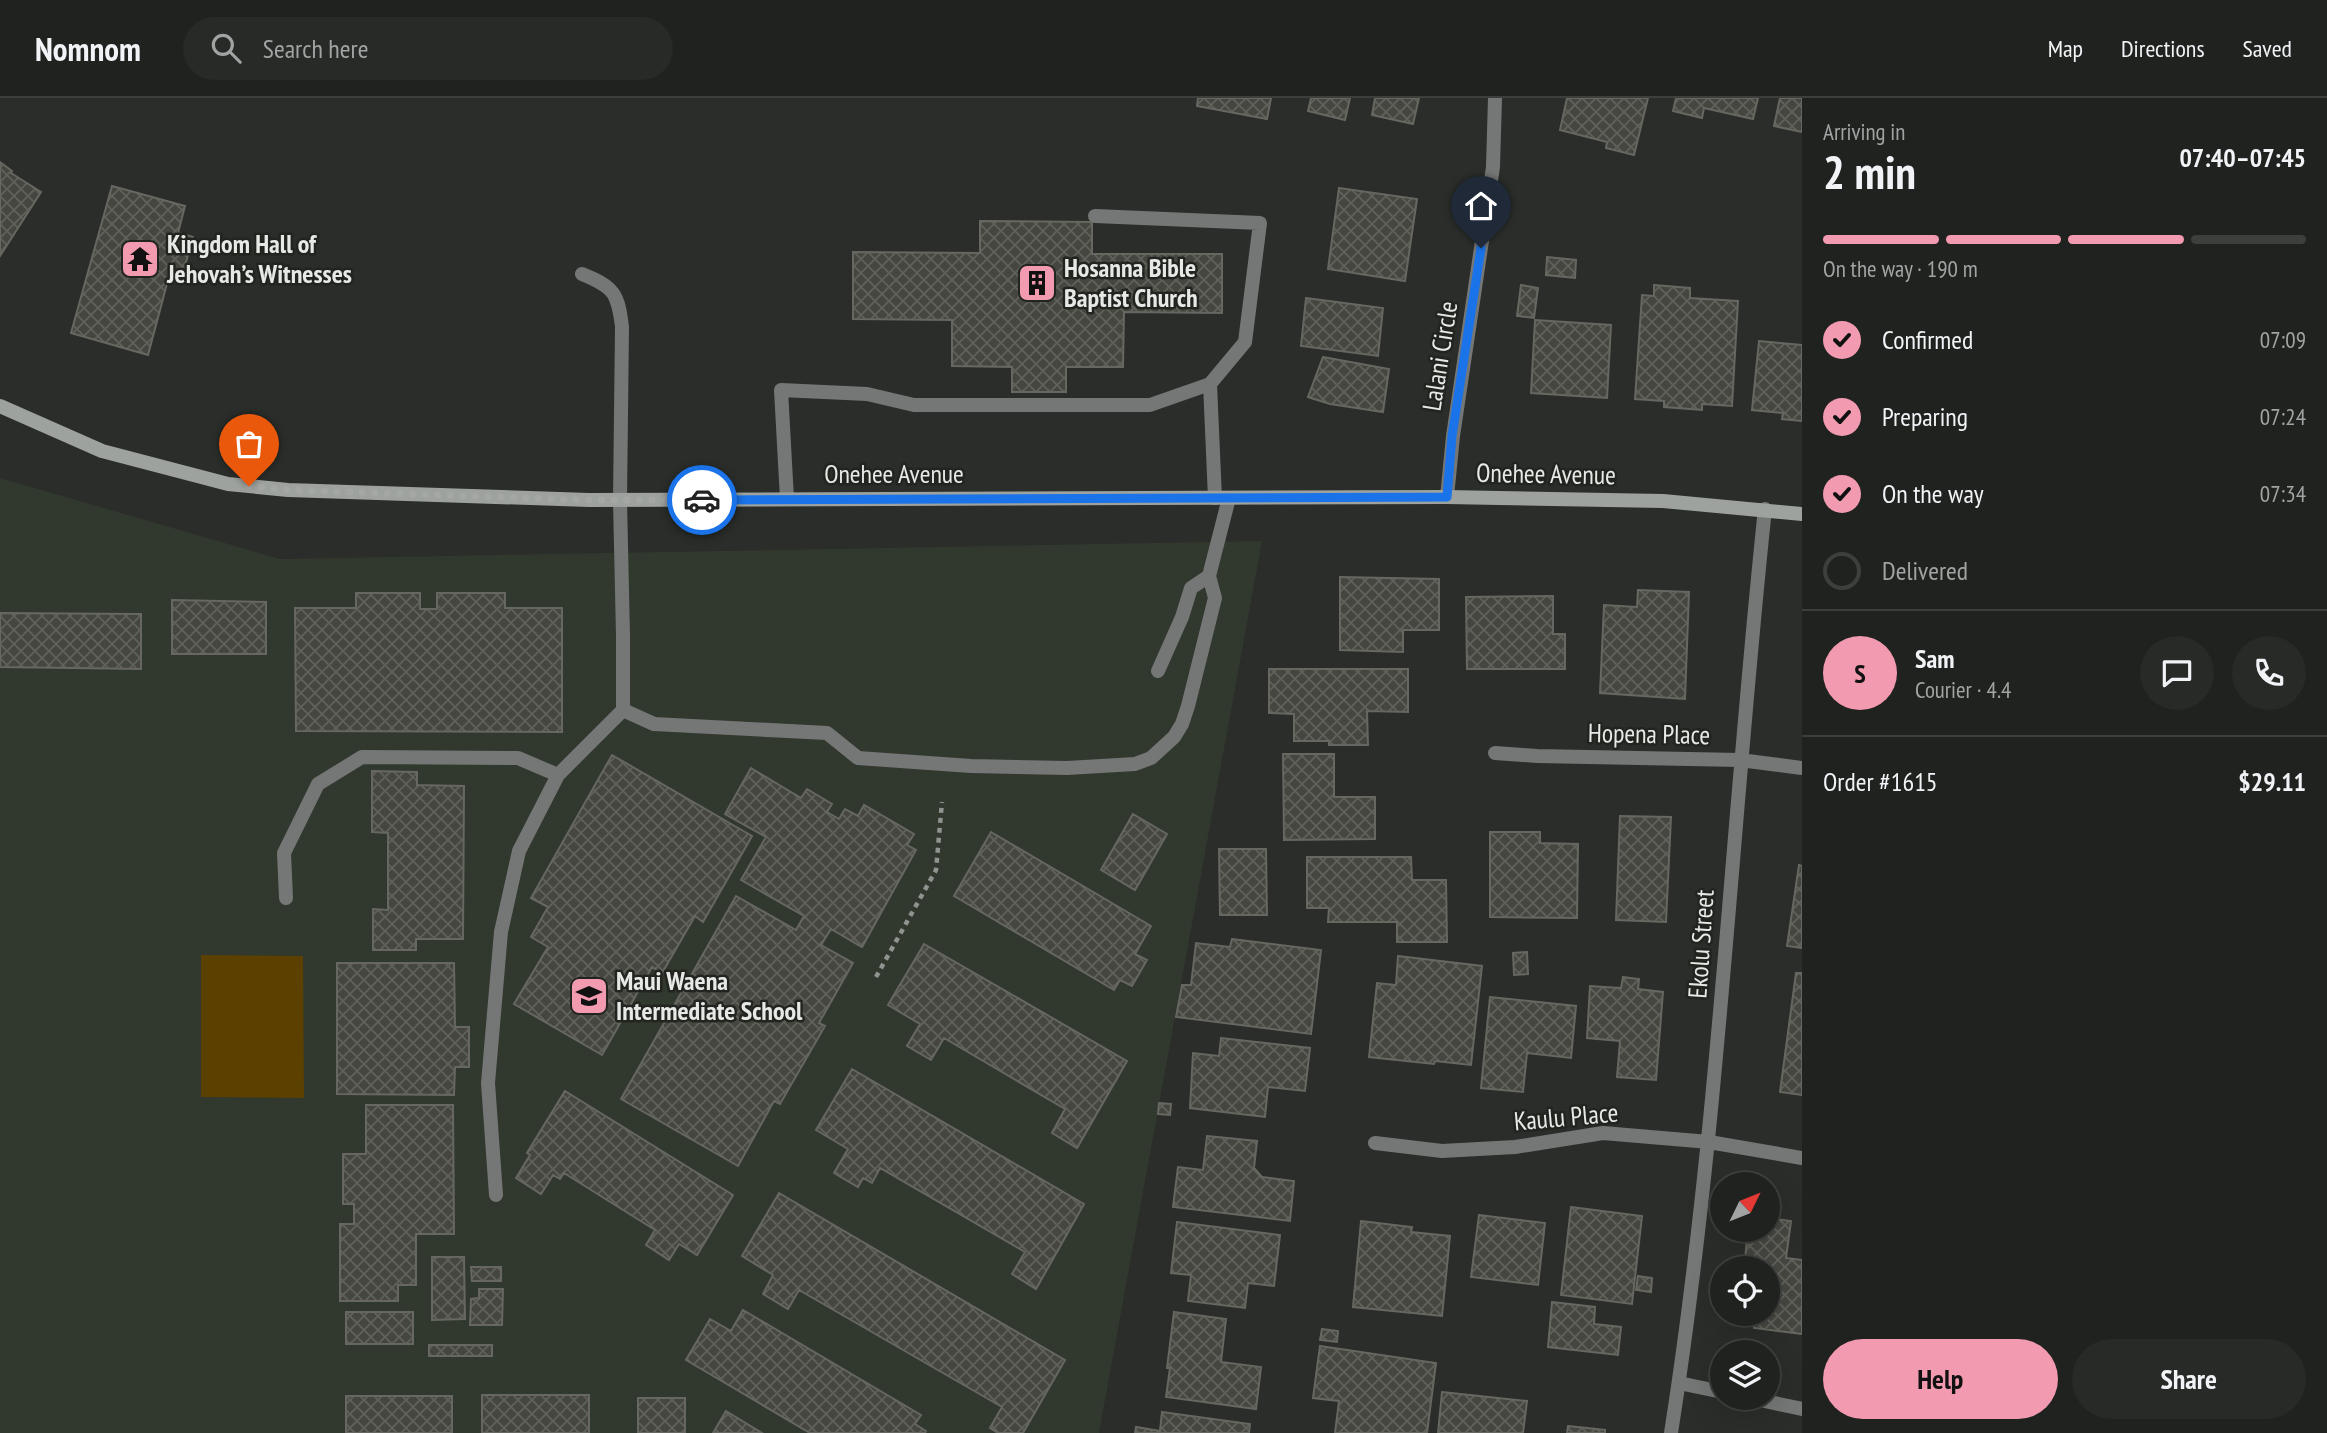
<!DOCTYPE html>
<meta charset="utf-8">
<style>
:root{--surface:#20221f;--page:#282a28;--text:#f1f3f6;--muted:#a2a4a4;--line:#3d3f3d;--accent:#f29ab0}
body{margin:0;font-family:"PT Sans Narrow",sans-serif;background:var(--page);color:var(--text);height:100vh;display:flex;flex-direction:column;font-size:26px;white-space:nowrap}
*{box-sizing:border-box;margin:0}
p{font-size:23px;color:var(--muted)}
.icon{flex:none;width:38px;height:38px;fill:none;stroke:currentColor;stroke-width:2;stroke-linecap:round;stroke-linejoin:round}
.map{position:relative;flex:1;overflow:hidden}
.sheet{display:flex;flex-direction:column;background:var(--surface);width:525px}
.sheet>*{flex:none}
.needle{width:46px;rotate:47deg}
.tools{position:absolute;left:1710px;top:1074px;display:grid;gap:14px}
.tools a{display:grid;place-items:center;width:70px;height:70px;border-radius:50%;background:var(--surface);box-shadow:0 7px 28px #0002,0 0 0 2px var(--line);font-size:35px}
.pin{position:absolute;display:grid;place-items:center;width:60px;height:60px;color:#fff;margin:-72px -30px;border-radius:50% 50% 50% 0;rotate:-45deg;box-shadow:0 0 7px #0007}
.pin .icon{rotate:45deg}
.courier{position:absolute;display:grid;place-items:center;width:70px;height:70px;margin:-35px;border:5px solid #1a73e8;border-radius:50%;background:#fff;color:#222;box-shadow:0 2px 9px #0007}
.summary em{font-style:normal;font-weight:600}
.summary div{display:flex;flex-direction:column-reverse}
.summary{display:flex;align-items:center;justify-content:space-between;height:119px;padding:0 21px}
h1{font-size:46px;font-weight:600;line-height:52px}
.bar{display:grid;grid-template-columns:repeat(4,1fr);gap:10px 7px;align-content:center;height:84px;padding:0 21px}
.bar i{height:9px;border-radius:5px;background:var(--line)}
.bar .on{background:var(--accent)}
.bar p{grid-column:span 4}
.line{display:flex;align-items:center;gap:18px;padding:0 21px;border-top:2px solid var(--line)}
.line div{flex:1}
.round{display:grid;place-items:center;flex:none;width:74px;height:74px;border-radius:37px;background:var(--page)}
ol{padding:0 21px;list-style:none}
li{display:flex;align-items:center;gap:21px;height:77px}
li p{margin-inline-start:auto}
li .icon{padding:7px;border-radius:50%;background:var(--accent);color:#111;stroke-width:4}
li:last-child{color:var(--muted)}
li i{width:38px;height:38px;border:4px solid var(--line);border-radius:50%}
.button{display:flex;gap:14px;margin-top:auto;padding:14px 21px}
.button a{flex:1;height:80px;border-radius:42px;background:var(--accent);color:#111;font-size:28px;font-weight:600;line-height:80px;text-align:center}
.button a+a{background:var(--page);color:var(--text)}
header{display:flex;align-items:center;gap:42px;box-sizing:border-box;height:98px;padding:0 35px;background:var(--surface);border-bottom:2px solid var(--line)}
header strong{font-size:33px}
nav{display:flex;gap:38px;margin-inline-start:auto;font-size:24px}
.search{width:490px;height:63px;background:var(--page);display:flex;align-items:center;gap:18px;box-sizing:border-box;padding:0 24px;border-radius:38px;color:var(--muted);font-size:26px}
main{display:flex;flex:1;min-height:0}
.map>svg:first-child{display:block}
.built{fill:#31382e}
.garden{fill:#5b4000}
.building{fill:url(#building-cross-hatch);stroke:#676761;stroke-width:2}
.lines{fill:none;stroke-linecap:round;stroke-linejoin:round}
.path{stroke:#90938f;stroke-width:4.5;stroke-dasharray:5 5;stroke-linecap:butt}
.lane{stroke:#757776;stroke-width:14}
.street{stroke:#757776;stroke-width:14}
.secondary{stroke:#9da29f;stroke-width:14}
.done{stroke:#a5a7a4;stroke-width:7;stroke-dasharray:0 12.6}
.route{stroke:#1a73e8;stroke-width:9}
.labels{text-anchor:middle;stroke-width:5;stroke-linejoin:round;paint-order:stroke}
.poi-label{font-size:26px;font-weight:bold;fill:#e7e9e6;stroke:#21241f;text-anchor:start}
.street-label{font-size:26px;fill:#e7e9e6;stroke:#21241f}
</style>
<header>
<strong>Nomnom</strong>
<div class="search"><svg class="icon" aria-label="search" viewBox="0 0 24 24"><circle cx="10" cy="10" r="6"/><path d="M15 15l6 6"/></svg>Search here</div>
<nav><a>Map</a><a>Directions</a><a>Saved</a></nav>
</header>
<main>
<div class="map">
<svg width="1802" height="1335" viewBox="0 0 1802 1335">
<defs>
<pattern id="building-cross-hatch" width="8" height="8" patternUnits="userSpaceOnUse" patternTransform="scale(1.75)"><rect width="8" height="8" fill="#464641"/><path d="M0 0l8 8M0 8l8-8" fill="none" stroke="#61615c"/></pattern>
</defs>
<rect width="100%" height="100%" fill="#2a2d29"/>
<path class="built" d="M0,380L280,461L1262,443L1099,1335H0Z"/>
<path class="garden" d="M201,857L303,858L304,1000L201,999Z"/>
<path class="building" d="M1198,0H1271L1267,21L1197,8Z
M1311,0H1350L1345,22L1308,13Z
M1375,0H1419L1413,26L1372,17Z
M1567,0H1648L1634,57L1606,50L1607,44L1560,32Z
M1676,0H1758L1753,21L1704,10L1702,20L1673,13Z
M1780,0H1802V34L1774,28Z
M0,64L12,73L11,75L41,94L0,158Z
M112,88L185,108L178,135L193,139L180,186L168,182L148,257L71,235Z
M1339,90L1417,101L1405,183L1328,171Z
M980,123L1092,124V156H1222V215L1124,214L1123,269H1066V294H1012V269L952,268V222L853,221V154L980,155Z
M1547,159L1576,162L1575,180L1546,177Z
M1521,187L1538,190L1534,220L1517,218Z
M1654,187L1690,190V200L1738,203L1732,308L1702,306V312L1664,309V303L1635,301L1642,197L1654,198Z
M1306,200L1383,210L1378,258L1301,248Z
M1535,222L1611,227L1607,300L1531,295Z
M1759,243L1802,247V323L1782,321L1783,315L1752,312Z
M1323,259L1389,271L1383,314L1330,306L1308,299Z
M1340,479L1439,481V532H1403V554L1340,552Z
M1638,492L1689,494L1685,601L1600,595L1604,507L1637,509Z
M356,495H420V511H437V495H505V510H562V634L296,633L295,510H356Z
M1553,498V536H1565V571H1467L1466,499Z
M172,502L266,504V556H172Z
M0,515L141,516V571L0,569Z
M1269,571H1408V614L1367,613L1368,647H1329V643H1294V616L1269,615Z
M1283,656H1334V699H1375V741L1284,742Z
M612,657L752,738L703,824L695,818L662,875L652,869L602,957L514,906L548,849L531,839L548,809L531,800Z
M751,670L801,700L807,691L832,706L827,714L839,721L845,711L858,718L864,707L914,736L907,747L916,752L862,849L831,831L821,847L853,865L819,925L825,928L780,1006L774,1003L738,1068L621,1001L736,798L796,832L804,818L741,782L766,739L725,716Z
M372,673L417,674V687L464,688L463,841H416V852H373V811L388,812V735L372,734Z
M1133,716L1167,736L1135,792L1101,772Z
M1620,718L1671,719L1666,824L1616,822Z
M991,734L1151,828L1135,856L1147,862L1132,888L1120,882L1114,892L954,798Z
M1490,734H1540V745L1578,746L1577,820L1490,819Z
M1219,751H1266L1267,817H1220Z
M1307,759H1411L1412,782H1446L1447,844H1397V824H1328L1329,810H1307Z
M1799,767L1802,768V850L1787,848Z
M1232,841L1321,852L1311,936L1176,919L1182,887H1191L1196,845L1230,849Z
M924,846L1127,963L1077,1050L1052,1035L1065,1011L944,940L931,962L907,948L920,926L888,907Z
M1527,854L1528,876L1514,877L1513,855Z
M1398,858L1482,868L1471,967L1435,963L1434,966L1369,959L1377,885L1396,887Z
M337,865H454L455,929H469V969H455L454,997L337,996Z
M1796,875H1802V997L1780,994Z
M1623,879L1639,881L1638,891L1663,894L1656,982L1617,979L1620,943L1587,940L1590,888L1621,890Z
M1490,899L1576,908L1571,960L1527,955L1523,994L1481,990Z
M1221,940L1310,950L1305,993L1268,989L1265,1019L1190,1010L1193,955L1219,958Z
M852,971L1084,1106L1036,1191L1012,1176L1025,1154L880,1070L872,1085L863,1080L858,1089L834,1075L848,1051L816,1032Z
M565,993L733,1097L697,1157L679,1146L669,1162L646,1147L655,1132L564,1075L560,1081L553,1077L541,1096L516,1080L530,1057L527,1055Z
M1159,1005L1171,1006L1170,1017L1158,1016Z
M366,1007H453L454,1136H416V1187H398V1203H340V1126H354V1106H343V1056H366Z
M1207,1038L1257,1043L1254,1070L1262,1079L1294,1083L1290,1123L1173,1109L1178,1069L1203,1072Z
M779,1095L1065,1262L1023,1335H998L990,1330L1002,1309L799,1192L788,1211L763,1196L773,1177L742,1158Z
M1571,1109L1642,1118L1632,1206L1561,1197Z
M1479,1117L1545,1125L1538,1187L1471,1179Z
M1768,1120L1791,1123L1786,1160L1802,1162V1236L1754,1230L1755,1216H1768V1171H1744L1748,1132H1768Z
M1361,1123L1412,1129L1411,1134L1450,1138L1442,1218L1353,1209Z
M1177,1124L1280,1137L1274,1188L1248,1185L1245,1210L1188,1203L1191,1177L1171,1175Z
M432,1159H464L465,1221L432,1222Z
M471,1169H501V1183H472Z
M1638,1178L1652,1180L1651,1194L1636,1192Z
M479,1191H503L502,1227H470L471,1201L479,1200Z
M1552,1204L1595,1209L1594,1226L1621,1229L1618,1257L1548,1249Z
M743,1212L921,1317L915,1326L926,1333L925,1335H810L686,1262L710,1221L731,1233Z
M346,1214H413V1246H346Z
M1174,1214L1226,1221L1221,1264L1261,1269L1256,1311L1166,1299L1170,1270H1167Z
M1322,1231L1338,1233L1337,1244L1320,1242Z
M429,1247H492V1258H429Z
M1320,1248L1436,1265L1427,1335H1335L1339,1303L1313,1300Z
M1442,1294L1527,1303L1523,1335H1438Z
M482,1297H589V1335H482Z
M346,1298H452V1335H346Z
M638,1300H685V1335H638Z
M726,1313L762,1335H713Z
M1162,1314L1250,1326L1249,1335H1135L1136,1329L1160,1333Z
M1568,1328L1605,1332V1335H1567Z"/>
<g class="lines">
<path class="path" d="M876,879L936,772L942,704"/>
<path class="lane" d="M1095,118L1260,125L1245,244L1210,286
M787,401L781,292L867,296L914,307H1150L1210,286L1215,400
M1158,573L1182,519L1191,490L1209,478
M623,612L654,626L827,635L858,660L971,668L1067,670L1135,666L1151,660L1174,639L1182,626L1188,608L1215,500L1209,478L1229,400
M286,800L284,755L318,686L362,659L518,660L558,677
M496,1097L488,985L501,834L519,753L558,677L623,612V538L620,402L622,229C618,195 614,189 582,176"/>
<path class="street" d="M1447,399L1453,338L1493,69L1495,0
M1495,655L1537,658L1740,662L1802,670
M1375,1045L1442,1053L1515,1049L1603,1035L1709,1044L1802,1060
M1679,1285L1722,1294
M1751,1300L1802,1311
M1671,1335C1719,1029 1732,719 1765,411"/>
<path class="secondary" d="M0,308L102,353L228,386L288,392L589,402L1447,399L1663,403L1802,416"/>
</g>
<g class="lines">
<path class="done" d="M249,388L288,392L589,402H702"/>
<path class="route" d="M702,402L1447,399L1452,338L1481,150"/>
</g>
<defs>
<symbol id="temple-square" viewBox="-11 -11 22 22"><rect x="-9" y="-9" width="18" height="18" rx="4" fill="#f29ab0" stroke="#21241f"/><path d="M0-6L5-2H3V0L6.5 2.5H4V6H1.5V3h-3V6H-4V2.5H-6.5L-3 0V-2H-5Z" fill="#111"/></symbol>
<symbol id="building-square" viewBox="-11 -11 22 22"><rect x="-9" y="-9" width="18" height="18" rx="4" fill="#f29ab0" stroke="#21241f"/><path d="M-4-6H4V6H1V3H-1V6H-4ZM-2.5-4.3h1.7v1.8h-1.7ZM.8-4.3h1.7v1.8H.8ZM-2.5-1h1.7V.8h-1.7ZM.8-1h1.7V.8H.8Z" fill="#111"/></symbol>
<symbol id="school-square" viewBox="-11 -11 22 22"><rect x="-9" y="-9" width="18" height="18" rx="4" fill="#f29ab0" stroke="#21241f"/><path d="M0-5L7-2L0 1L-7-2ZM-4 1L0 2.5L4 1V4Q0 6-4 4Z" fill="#111"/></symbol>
</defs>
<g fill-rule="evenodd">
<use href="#temple-square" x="118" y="139" width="44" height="44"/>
<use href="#building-square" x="1015" y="163" width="44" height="44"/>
<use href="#school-square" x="567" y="876" width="44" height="44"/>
</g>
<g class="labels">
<g class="poi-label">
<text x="167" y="155">Kingdom Hall of<tspan x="167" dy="30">Jehovah’s Witnesses</tspan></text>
<text x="1064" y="179">Hosanna Bible<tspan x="1064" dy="30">Baptist Church</tspan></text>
<text x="616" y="892">Maui Waena<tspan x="616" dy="30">Intermediate School</tspan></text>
</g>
<g class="street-label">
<text transform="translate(1440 258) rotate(-81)" y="9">Lalani Circle</text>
<text x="894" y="385">Onehee Avenue</text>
<text transform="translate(1546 376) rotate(1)" y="9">Onehee Avenue</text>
<text transform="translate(1649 636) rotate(1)" y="9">Hopena Place</text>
<text transform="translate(1701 846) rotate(-86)" y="9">Ekolu Street</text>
<text transform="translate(1566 1019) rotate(-5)" y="9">Kaulu Place</text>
</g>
</g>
</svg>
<div class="tools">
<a><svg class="needle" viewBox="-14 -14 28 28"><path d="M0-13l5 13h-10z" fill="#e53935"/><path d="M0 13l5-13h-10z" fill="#a2a4a4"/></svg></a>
<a><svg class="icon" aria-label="locate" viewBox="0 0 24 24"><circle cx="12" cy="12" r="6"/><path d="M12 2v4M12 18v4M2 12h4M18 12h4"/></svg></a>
<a><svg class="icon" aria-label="layers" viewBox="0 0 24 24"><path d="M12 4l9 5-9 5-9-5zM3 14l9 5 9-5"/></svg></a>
</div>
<div class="pin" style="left:249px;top:388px;background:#ea580c"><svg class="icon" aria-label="bag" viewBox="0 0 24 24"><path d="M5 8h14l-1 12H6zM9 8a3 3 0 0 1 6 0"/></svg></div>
<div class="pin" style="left:1481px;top:150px;background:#1f2937"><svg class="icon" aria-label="home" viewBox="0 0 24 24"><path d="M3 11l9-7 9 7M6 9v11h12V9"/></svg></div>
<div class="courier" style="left:702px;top:402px"><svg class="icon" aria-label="car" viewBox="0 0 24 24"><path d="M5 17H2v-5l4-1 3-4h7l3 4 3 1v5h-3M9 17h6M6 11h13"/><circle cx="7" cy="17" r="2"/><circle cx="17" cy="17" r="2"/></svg></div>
</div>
<section class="sheet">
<div class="summary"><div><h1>2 min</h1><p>Arriving in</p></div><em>07:40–07:45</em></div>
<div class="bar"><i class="on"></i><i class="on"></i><i class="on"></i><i></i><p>On the way · 190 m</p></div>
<ol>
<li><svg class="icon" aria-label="check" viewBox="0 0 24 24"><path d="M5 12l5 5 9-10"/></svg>Confirmed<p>07:09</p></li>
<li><svg class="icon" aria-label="check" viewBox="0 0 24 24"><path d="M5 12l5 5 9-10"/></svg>Preparing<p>07:24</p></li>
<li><svg class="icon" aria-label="check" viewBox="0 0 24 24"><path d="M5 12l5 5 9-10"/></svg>On the way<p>07:34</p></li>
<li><i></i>Delivered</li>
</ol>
<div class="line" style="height:126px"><b class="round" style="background:var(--accent);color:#111">S</b><div><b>Sam</b><p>Courier · 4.4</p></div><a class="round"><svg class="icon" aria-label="chat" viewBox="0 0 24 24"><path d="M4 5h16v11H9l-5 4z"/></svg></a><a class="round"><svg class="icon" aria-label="phone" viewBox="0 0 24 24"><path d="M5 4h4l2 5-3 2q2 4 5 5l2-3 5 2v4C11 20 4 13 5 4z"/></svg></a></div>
<div class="line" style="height:91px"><div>Order #1615</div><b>$29.11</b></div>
<div class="button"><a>Help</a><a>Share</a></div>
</section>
</main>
